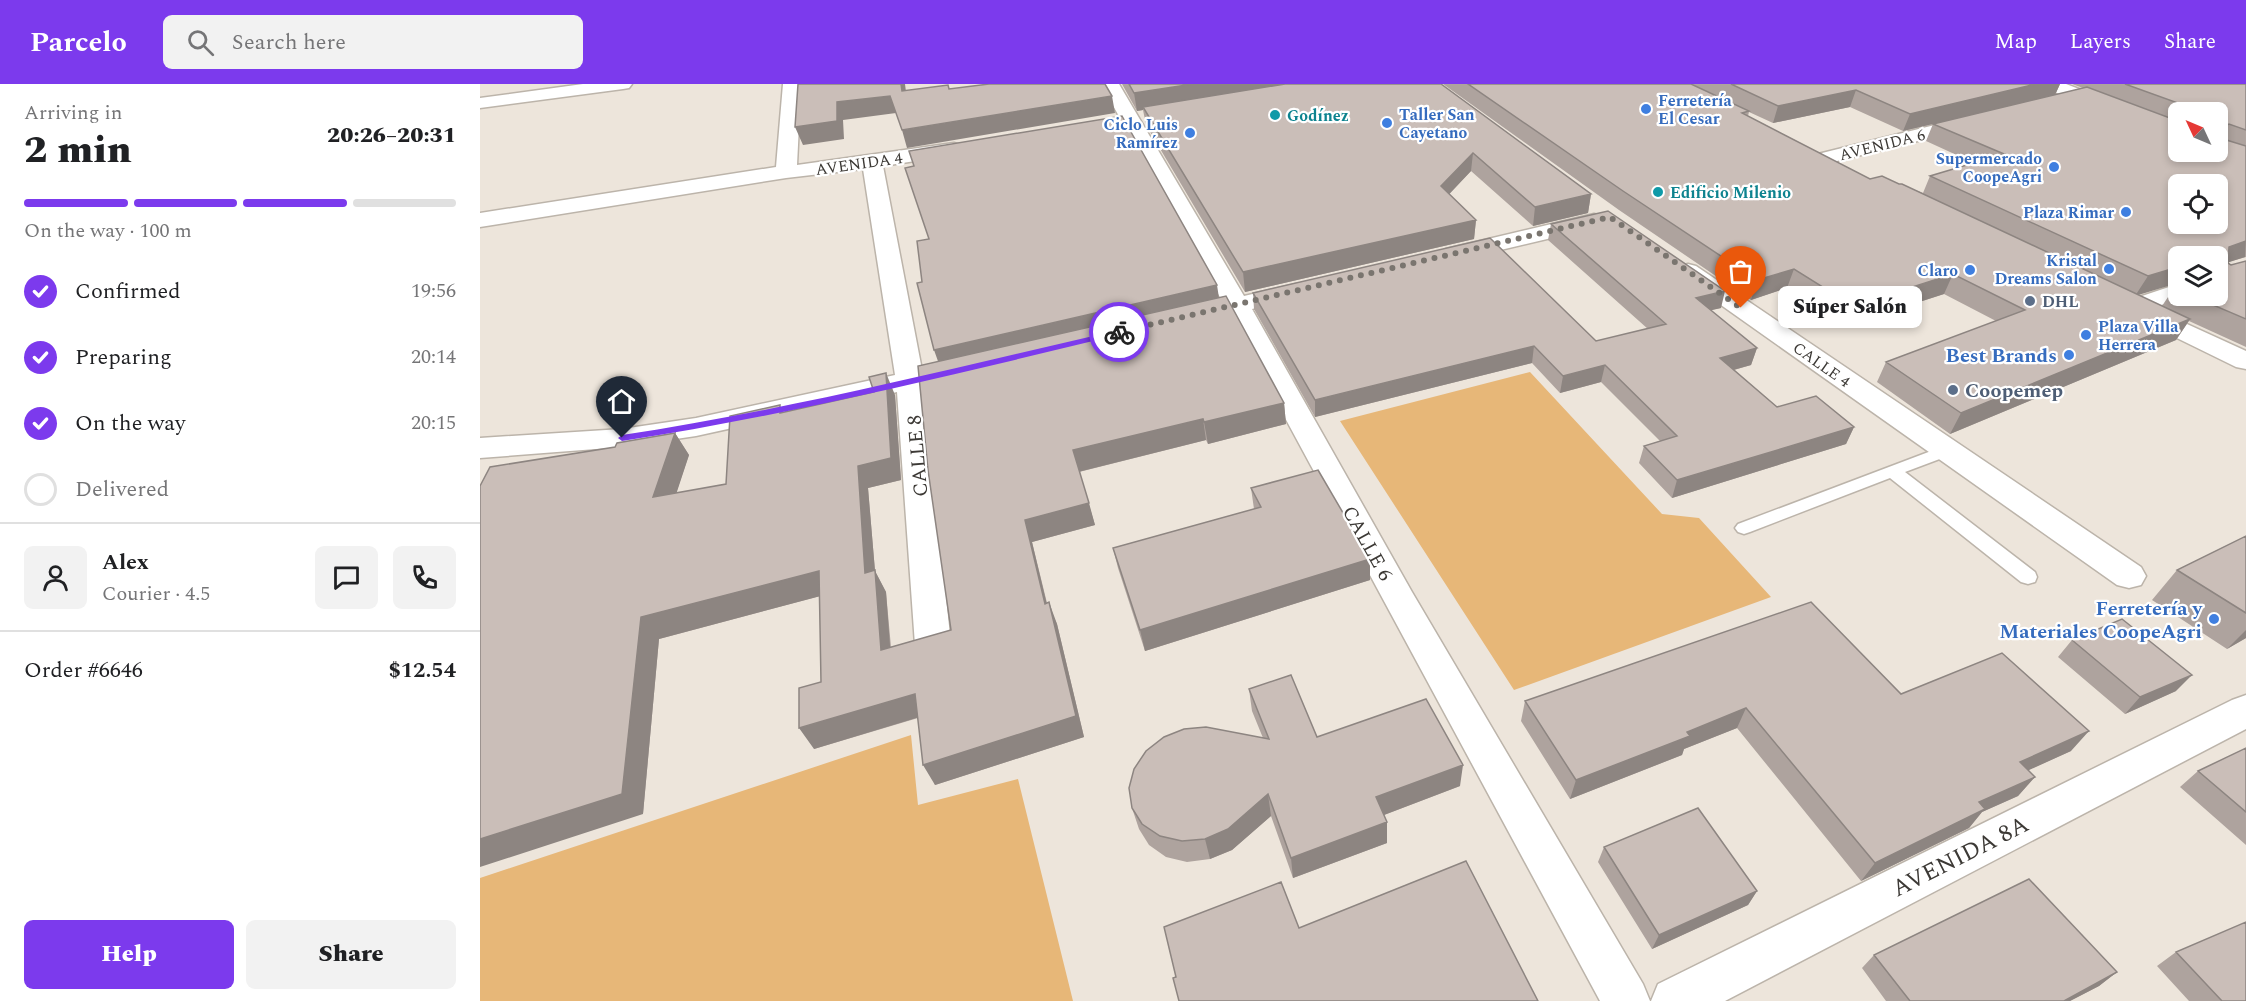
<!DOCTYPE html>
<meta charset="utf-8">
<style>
:root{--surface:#fff;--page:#f2f2f2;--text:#202124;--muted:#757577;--line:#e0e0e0;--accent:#7c3aed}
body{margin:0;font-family:Spectral,serif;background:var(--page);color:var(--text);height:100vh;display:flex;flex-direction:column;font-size:22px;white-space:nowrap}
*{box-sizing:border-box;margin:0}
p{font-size:20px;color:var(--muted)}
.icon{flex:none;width:33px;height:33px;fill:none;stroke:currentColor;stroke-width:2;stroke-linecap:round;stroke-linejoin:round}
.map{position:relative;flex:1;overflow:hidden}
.sheet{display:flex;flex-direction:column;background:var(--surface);width:480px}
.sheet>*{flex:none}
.needle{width:39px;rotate:314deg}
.tools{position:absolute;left:1688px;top:18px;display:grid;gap:12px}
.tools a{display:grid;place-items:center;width:60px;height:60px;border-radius:9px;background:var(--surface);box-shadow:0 3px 9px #0003;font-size:30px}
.pin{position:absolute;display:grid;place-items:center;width:51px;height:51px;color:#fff;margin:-62px -26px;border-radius:50% 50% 50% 0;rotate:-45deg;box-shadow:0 0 6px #0007}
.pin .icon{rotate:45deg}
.courier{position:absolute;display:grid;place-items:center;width:60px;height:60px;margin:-30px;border:4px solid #7c3aed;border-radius:50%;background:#fff;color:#222;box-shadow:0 2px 8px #0007}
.bubble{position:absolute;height:42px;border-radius:9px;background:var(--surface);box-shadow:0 3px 9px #0003;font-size:20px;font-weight:800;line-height:42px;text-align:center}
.headline em{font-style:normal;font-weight:800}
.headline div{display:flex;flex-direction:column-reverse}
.headline{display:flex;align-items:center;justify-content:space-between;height:102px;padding:0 24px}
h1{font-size:39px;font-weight:800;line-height:45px}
.bar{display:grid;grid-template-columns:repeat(4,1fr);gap:9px 6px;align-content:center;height:72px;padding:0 24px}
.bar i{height:8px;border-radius:4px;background:var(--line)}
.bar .active{background:var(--accent)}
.bar p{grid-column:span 4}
.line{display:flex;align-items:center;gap:15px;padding:0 24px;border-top:2px solid var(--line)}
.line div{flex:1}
.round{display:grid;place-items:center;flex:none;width:63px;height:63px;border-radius:9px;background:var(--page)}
ol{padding:0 24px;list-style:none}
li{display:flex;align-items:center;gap:18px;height:66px}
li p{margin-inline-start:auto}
li .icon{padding:6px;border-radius:50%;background:var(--accent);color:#fff;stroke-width:4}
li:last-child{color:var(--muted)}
li i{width:33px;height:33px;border:3px solid var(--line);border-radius:50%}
.primary-button{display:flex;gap:12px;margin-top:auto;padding:12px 24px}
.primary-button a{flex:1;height:69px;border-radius:9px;background:var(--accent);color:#fff;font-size:24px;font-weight:800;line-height:69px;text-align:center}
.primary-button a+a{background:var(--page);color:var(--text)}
header{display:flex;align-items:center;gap:36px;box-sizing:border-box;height:84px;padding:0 30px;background:var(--accent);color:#fff}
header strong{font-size:28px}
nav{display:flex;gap:33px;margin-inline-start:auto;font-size:21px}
.search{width:420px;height:54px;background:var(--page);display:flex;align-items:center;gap:15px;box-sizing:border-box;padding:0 21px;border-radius:9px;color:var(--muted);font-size:22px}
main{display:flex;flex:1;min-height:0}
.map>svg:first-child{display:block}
.green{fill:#e7b778}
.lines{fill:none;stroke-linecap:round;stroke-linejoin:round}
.service-casing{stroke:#bcb4aa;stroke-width:3}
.minor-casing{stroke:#bcb4aa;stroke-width:3}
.secondary-casing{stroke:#bcb4aa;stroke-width:3}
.service{fill:#fff;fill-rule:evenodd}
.minor{fill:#fff;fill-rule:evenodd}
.secondary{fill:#fff;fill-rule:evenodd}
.wall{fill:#aea39e;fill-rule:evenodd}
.shaded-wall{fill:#8d8581}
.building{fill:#cabeb8;stroke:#8d8581;stroke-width:1.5;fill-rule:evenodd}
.route{fill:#7c3aed}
.done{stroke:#7a756f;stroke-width:6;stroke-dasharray:0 10.8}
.shop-dot{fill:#3f7fe0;stroke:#fff;stroke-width:2}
.culture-dot{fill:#0f9aa8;stroke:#fff;stroke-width:2}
.service-dot{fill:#5c6f8a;stroke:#fff;stroke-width:2}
.labels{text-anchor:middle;stroke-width:4.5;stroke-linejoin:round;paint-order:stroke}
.far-shop-label{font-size:16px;font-weight:bold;fill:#366cbe;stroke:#fff;text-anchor:end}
.far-culture-label{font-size:16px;font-weight:bold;fill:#0d838f;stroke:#fff;text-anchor:start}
.far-street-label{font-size:16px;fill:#3c3935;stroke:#fff}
.far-service-label{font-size:16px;font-weight:bold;fill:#4e5e75;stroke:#fff;text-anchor:start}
.shop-label{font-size:20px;font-weight:bold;fill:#366cbe;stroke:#fff;text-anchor:end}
.service-label{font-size:20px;font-weight:bold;fill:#4e5e75;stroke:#fff;text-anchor:start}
.street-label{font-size:20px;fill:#3c3935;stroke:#fff}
.near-street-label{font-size:24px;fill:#3c3935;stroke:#fff}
</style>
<header>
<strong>Parcelo</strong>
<div class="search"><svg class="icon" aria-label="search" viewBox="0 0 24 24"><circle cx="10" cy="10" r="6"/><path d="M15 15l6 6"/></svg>Search here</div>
<nav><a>Map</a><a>Layers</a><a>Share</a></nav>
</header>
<main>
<section class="sheet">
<div class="headline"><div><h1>2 min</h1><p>Arriving in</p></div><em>20:26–20:31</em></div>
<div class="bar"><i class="active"></i><i class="active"></i><i class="active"></i><i></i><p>On the way · 100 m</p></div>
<ol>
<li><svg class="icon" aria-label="check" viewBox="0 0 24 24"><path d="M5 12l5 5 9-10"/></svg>Confirmed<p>19:56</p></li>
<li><svg class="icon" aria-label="check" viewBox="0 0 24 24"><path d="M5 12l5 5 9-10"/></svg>Preparing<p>20:14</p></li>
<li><svg class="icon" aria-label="check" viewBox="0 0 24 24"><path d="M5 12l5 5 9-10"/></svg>On the way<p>20:15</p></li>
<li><i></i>Delivered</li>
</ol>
<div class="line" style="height:108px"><a class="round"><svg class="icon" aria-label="person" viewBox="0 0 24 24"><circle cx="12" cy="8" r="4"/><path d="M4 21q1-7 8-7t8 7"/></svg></a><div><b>Alex</b><p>Courier · 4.5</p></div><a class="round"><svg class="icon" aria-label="chat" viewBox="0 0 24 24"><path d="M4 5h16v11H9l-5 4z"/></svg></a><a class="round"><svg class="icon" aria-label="phone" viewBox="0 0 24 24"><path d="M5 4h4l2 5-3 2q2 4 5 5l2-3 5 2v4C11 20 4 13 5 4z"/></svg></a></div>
<div class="line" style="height:78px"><div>Order #6646</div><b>$12.54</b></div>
<div class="primary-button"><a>Help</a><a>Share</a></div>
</section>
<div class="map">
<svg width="1766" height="917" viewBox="0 0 1766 917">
<rect width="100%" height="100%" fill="#ede5db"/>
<path class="green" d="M1050,288L1182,430L1219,434L1291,513L1034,606L860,337Z
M431,651L438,721L538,695L593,917H0V794Z"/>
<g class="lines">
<defs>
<path id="service" d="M1467,361L1473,362L1475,366L1473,370L1425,388L1555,488L1557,493L1555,498L1548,500L1541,498L1410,394L1270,448L1264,450L1258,448L1255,444L1258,440Z"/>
<path id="minor" d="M103,0H152L149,4L143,5L0,24V14Z
M303,0H321L317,81L474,59L481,61L484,65L481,69L474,71L403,82L442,286L483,277L493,279L497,285L493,291L444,302L471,561L466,571L453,575L440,571L435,561L417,308L216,352L142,363L0,374V354L142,345L216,334L415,291L383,85L306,94L0,143V129L296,83Z
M621,0H639L764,212L816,200L825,202L828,207L825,212L772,225L932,508L1163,900L1170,917H1120L749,230L708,240L699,237L695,232L699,227L742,217Z
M1495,31L1502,33L1504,37L1502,41L1345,80L1338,78L1335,74L1338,70Z
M1114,130L1122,132L1125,137L1122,142L974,177L966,175L962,170L966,165Z
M1208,180L1216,182L1661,483L1666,492L1661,501L1649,504L1637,501L1200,192L1196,187L1200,182Z
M1698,200V212H1707L1653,231L1644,228L1640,223L1644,218Z
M1766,611V645L1245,917H1171L1178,900L1752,616Z"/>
<path id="secondary" d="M1561,0H1586L1698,43V56L1564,4Z
M1661,219L1766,267V285L1756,283L1652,232L1648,227L1652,222Z"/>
</defs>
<use href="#service" class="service-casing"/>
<use href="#minor" class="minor-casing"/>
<use href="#secondary" class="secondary-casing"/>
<use href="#service" class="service"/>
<use href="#minor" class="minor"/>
<use href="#secondary" class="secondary"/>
</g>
<path class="wall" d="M642,0H961L1111,110L1108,129L1053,142L991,87L969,110L996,136L994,155L765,208L666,41L663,26L657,27Z
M963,0H1580L1575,11L1603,4L1592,0H1766V173L1748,178L1751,181L1766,177V263L1709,237L1696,256L1470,350L1397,298L1406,278L1516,237L1464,210L1365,242L1307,204L1271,216L1139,126ZM1370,23L1423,47L1453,40L1446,57L1494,79L1450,92L1443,109L1419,100L1390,95L1268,32L1269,28L1293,39ZM1698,28H1737L1698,68ZM1698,172H1737V212H1698V202L1694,204L1682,222L1658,211Z
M1071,140L1241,224L1230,226L1277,264L1271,281L1254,286L1297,323L1374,343L1366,360L1192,414L1159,379L1164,362L1180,357L1121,298L1080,309L1052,279L835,333L774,225L773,209L1116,257L1168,245L1068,156Z
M738,214L804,319L806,340L728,360L726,356L599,388L615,441L552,458L567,519L577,540L604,653L455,701L438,634L334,665L341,598L340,512L179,555L163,730L135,363L195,349L209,371L196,409L246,400L304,328L415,311L421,396L388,404L395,487L406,508L411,563L471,546L458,278Z
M771,404L890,475V496L665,567L638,484L633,464L774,425Z
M1766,452V554L1747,565L1672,516L1697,486Z
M1592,556L1696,607L1645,630L1578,573Z
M769,605L837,653L980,702L904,731L907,759L813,794L791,732L752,766L730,775L707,778L686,773L669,761L659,745L652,724L783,654L772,627Z
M1421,610L1591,667L1548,686L1555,693L1538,712L1502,728L1489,744L1381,797L1257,644L1204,665L1202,671L1090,715L1041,637L1045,617Z
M1766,664V761L1700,703L1718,687Z
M1124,763L1277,807L1268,821L1172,865L1118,778Z
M1696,868L1766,917H1709L1677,882Z
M1394,871L1637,888L1619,902L1590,917H1406L1382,884Z"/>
<path class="shaded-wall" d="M421,0H425L428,24L422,7Z
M713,0H817L663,23V26L657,27L654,9Z
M1556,0H1580L1575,11L1423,47L1430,30Z
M1376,6L1370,23L1293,39L1298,22Z
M410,12L416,29L363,36L364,55L323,61L315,43L357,18Z
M632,12L635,29L427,64L422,46Z
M993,69L991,87L959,121L961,102Z
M1111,110L1108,129L1053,142L1055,123Z
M996,136L994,155L765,208L763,188Z
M1766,157L1765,173L1737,182L1749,163Z
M1698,183V199L1655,212L1668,192Z
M1314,185L1307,204L1271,216L1277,196Z
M1473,190L1464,210L1365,242L1373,222Z
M737,201L739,214L459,280L454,266Z
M1245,207L1241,224L1211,231L1216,214Z
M1710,235L1696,256L1470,350L1481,329Z
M1054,262L1052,279L835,333V316Z
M1277,264L1271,281L1235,291L1240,274Z
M1125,281L1121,298L1080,309L1083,292Z
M406,289L415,311L421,396L388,404L395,487L406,508L412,588L401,566L385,489L378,382Z
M804,319L806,340L728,360L724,338Z
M723,335L726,356L598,388L593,366Z
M1374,343L1366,360L1192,414L1197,396Z
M195,349L209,371L188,435L173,413Z
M609,419L615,441L552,458L572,542L565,520L545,436Z
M890,475V496L665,567L660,546Z
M339,487L352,509L179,555L163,730L0,783V755L161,533Z
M569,518L577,540L604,653L455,701L443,681Z
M1766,546V554L1747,565Z
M1712,591L1696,607L1645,630L1660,613Z
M435,610L446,631L334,665L319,644Z
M1266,624L1257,644L1204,665L1202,671L1090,715L1096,696L1207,648Z
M1609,647L1591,667L1523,698L1540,678Z
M983,681L980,702L896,734V713Z
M1555,693L1538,712L1502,728L1489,744L1381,797L1395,779L1499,718Z
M788,710L791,732L752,766L730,775L725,755Z
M907,738V759L813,794L811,774Z
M1277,807L1268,821L1172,865L1179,851Z
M1637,888L1619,902L1590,917H1584Z"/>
<path class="building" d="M318,0H421L422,7L468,1L469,5L509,0H625L632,12L422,46L410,12L357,18V37L315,43Z
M649,0H713L654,9Z
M805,0H961L1111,110L1055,123L993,69L961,102L996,136L763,188L663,23Z
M988,0H1211L1269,27L1262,29L1390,95L1402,92L1419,100H1422L1710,235L1481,329L1406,278L1545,226L1473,190L1373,222L1314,185L1277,196L1143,107Z
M1251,0H1556L1430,30L1376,6L1298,22Z
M1645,0H1766V46L1749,40L1746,42V48L1737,49L1740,54L1766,62V157L1749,163L1748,179L1751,181L1766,177V235L1712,212H1737V172H1698V183L1668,192L1450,92L1524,70L1453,40L1607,3L1698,37V68H1737V28H1710L1709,23ZM1698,100H1737V140H1698Z
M642,32L737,201L454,266L437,199L442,198L437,157L449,155L425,84L434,82L429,67Z
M1128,127L1245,207L1216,214L1277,264L1240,274L1297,323L1336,312L1374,343L1197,396L1164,362L1197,352L1125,281L1083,292L1054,262L835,316L773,209L1010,154L1116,257L1186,240L1071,140Z
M746,212L804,319L724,338L723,335L593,366L609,419L545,436L565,520L569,518L596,632L443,681L435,610L319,644V604L341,598L339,487L161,533L142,710L0,755V402L10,383L135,363L137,359L195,349L173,413L246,400L250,332L300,321V329L394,308L389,293L406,289L411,374L378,382L385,489L395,486L401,566L471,546L448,386L438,282Z
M838,386L890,475L660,546L633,464L781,423L771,404Z
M1766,452V529L1697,486Z
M1331,518L1421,610L1522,569L1609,647L1540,678L1555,693L1499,718L1505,725L1395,779L1266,624L1207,648L1210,652L1096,696L1045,617Z
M1642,535L1712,591L1660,613L1592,556Z
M811,591L837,653L946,615L983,681L896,713L907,738L811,774L788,710L748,745L725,755L702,757L680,752L662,740L652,724L649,704L654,685L666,667L684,653L704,645L726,643L789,655L769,605Z
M1766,664V728L1718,687Z
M1218,724L1277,807L1179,851L1124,763Z
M986,777L1058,917H699L693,894L696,893L684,843L801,798L819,844Z
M1549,795L1637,888L1584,917H1430L1394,871Z
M1766,838V917H1742L1696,868Z"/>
<path class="route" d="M639,246L642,247V250C477,290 310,331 142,357L138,354L142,351C309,326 474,284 639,246Z"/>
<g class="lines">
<path class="done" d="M639,248L1130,133L1261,224"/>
</g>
<g class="shop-dot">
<circle cx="1166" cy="25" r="6"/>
<circle cx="907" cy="39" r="6"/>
<circle cx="710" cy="49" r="6"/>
<circle cx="1574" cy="83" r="6"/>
<circle cx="1646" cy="128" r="6"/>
<circle cx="1629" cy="185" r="6"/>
<circle cx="1490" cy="186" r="6"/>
<circle cx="1606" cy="251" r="6"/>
<circle cx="1589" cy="271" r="6"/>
<circle cx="1734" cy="535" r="6"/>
</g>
<g class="culture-dot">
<circle cx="795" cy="31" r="6"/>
<circle cx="1178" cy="108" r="6"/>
</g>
<g class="service-dot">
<circle cx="1550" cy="217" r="6"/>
<circle cx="1473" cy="306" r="6"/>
</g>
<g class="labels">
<g class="far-shop-label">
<text x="1178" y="22" text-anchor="start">Ferretería<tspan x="1178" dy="18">El Cesar</tspan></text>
<text x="919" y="36" text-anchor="start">Taller San<tspan x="919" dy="18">Cayetano</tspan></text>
<text x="698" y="46">Ciclo Luis<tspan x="698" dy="18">Ramírez</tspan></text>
<text x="1562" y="80">Supermercado<tspan x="1562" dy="18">CoopeAgri</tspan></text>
<text x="1634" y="134">Plaza Rimar</text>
<text x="1617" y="182">Kristal<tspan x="1617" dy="18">Dreams Salon</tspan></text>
<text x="1478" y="192">Claro</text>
<text x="1618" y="248" text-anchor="start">Plaza Villa<tspan x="1618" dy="18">Herrera</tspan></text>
</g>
<g class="far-culture-label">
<text x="807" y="37">Godínez</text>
<text x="1190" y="114">Edificio Milenio</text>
</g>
<g class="far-street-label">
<text transform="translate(1402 60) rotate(-14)" y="6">AVENIDA 6</text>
<text transform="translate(379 79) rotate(-8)" y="6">AVENIDA 4</text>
<text transform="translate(1342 280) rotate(35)" y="6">CALLE 4</text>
</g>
<g class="far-service-label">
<text x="1562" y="223">DHL</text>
</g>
<g class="shop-label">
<text x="1577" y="278">Best Brands</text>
<text x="1722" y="531">Ferretería y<tspan x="1722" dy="23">Materiales CoopeAgri</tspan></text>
</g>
<g class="service-label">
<text x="1485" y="313">Coopemep</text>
</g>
<g class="street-label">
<text transform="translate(437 372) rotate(-95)" y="7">CALLE 8</text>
<text transform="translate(888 459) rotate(61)" y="7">CALLE 6</text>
</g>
<g class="near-street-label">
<text transform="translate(1480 772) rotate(-27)" y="8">AVENIDA 8A</text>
</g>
</g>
</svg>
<div class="tools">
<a><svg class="needle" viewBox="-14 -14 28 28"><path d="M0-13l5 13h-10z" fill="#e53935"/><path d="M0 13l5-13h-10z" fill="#757577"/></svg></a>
<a><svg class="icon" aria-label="locate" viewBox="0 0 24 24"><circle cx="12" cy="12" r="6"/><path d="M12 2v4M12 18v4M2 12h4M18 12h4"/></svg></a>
<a><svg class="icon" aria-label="layers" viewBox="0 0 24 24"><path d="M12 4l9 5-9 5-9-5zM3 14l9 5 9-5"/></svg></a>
</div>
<div class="pin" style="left:1261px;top:224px;background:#ea580c"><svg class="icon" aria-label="bag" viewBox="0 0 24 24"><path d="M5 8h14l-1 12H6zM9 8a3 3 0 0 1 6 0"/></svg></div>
<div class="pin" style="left:142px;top:354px;background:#1f2937"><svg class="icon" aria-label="home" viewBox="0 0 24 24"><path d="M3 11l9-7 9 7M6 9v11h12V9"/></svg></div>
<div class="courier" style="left:639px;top:248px"><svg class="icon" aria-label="bike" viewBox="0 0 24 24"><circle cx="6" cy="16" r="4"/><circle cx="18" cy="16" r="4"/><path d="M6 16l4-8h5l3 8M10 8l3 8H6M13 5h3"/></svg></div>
<div class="bubble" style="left:1298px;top:202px;width:144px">Súper Salón</div>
</div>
</main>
